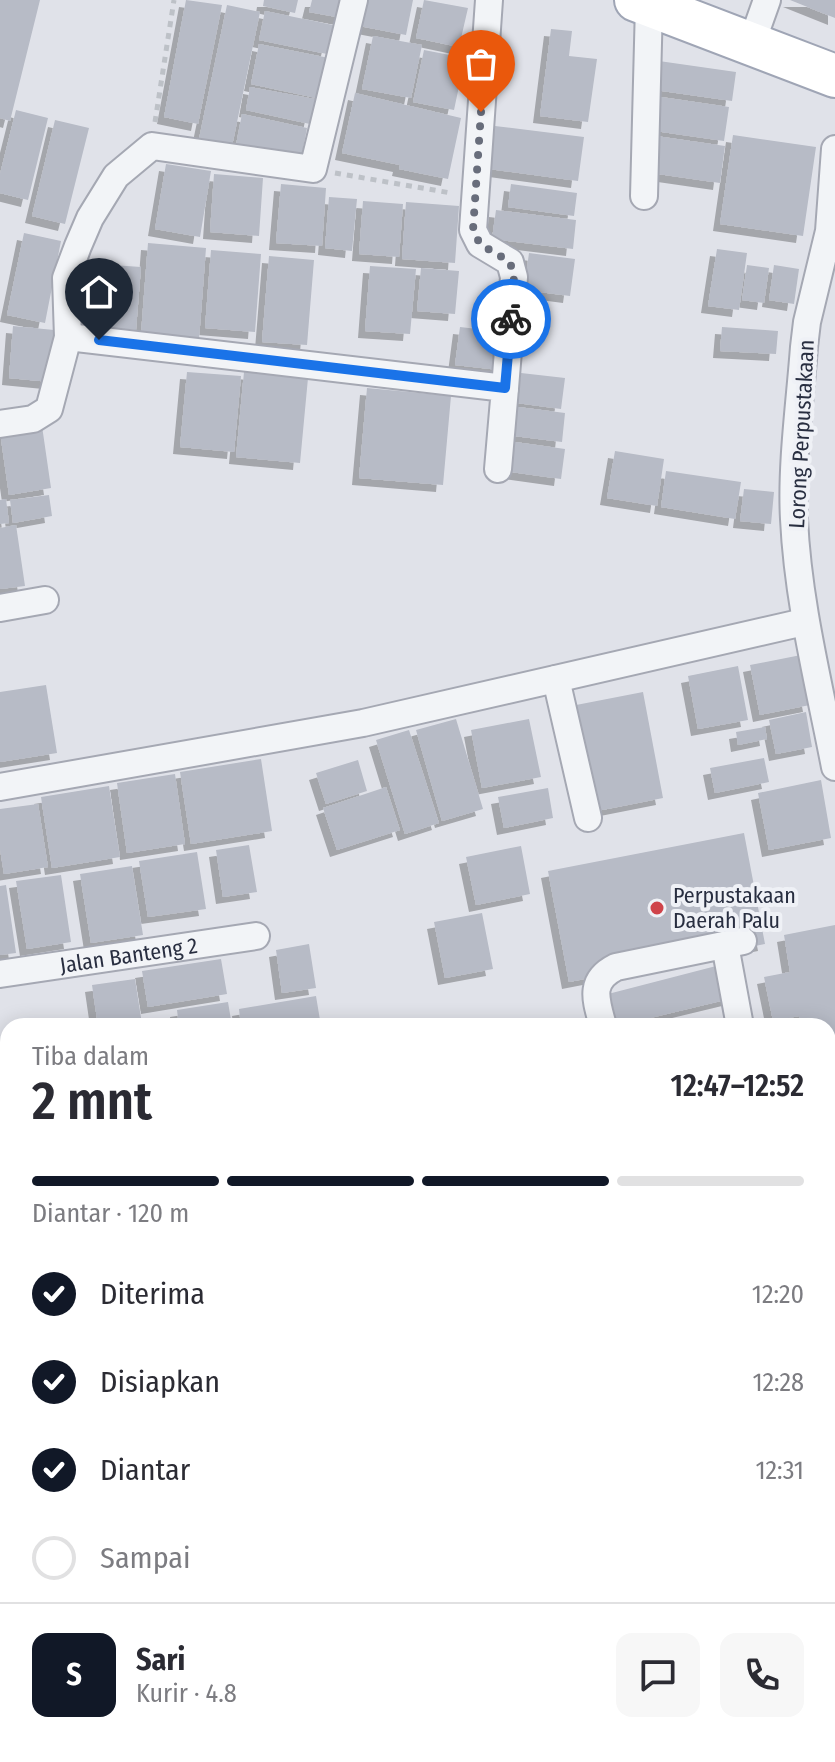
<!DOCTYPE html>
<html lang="id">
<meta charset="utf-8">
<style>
:root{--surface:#fff;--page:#f7f7f7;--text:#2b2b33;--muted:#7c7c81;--line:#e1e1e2;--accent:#111827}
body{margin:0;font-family:"Fira Sans Condensed",sans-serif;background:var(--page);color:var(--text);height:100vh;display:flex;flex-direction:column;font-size:30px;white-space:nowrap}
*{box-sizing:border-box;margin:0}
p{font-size:26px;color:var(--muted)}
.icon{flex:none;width:44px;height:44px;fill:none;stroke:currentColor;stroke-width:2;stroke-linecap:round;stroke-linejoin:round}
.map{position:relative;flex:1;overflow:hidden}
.side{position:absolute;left:0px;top:1018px;width:836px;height:744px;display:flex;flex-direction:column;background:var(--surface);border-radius:24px 24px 0 0;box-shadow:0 4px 20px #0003}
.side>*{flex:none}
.pin{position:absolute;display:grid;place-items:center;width:68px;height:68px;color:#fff;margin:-82px -34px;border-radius:50% 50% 50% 0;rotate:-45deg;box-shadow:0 0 8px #0007}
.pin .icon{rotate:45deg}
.courier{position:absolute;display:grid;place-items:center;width:80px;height:80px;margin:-40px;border:6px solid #1a73e8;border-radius:50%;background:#fff;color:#222;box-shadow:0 2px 10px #0007}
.head em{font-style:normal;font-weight:600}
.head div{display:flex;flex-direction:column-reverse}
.head{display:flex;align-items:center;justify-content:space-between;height:136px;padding:0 32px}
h1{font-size:52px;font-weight:600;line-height:60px}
.bar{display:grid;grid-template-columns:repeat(4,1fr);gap:12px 8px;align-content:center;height:96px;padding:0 32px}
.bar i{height:10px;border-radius:6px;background:var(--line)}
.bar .active{background:var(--accent)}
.bar p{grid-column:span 4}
.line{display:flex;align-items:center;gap:20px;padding:0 32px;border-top:2px solid var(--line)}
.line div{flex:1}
.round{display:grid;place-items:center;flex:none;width:84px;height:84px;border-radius:16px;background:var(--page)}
ol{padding:0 32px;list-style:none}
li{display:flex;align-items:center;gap:24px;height:88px}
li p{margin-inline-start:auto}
li .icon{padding:8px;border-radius:50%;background:var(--accent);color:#fff;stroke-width:4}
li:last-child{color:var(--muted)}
li i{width:44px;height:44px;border:4px solid var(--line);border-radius:50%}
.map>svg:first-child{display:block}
.building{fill:#b7bbc6;filter:url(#shadow)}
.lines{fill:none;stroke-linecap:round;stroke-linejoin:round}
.minor-casing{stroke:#a5a8b3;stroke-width:30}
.tertiary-casing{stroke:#a5a8b3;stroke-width:38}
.primary-casing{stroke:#9fa5b5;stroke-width:46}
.path{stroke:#bdc1c7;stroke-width:5;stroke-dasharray:6 6;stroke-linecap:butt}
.minor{stroke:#f2f4f7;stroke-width:26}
.tertiary{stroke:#f2f4f7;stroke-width:34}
.primary{stroke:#fff;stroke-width:42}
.done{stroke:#686d7b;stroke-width:8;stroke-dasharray:0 14.4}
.route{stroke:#1a73e8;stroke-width:10}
.poi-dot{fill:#cf434a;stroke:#eff1f6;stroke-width:3}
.labels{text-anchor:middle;stroke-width:8;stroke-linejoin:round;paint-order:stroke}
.street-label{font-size:22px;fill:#282e40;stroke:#eff1f6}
.poi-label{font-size:22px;fill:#282e40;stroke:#eff1f6;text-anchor:start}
</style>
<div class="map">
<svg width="835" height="1762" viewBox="0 0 835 1762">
<defs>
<filter id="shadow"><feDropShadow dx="-7" dy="7" stdDeviation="0" flood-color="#0004"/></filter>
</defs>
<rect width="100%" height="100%" fill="#e0e2e9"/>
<path class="building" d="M0,0H40L10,121L0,118Z
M186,0L222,5L198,124L164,117Z
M264,0H298L295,13L263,6Z
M312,0H346L342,18L309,12Z
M359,0H413L406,35L354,25Z
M424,0L468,8L459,47L416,38Z
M790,0H835V18Z
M227,5L260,12L232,146L199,139Z
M265,11L333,25L327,54L259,40Z
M551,29L572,31L569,56L597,59L588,122L540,116Z
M373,36L422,45L411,98L362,89Z
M259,44L329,58L321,99L251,84Z
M424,50L465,58L454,110L413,102Z
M659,61L736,72L732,101L655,90Z
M250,87L315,99L310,124L246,110Z
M355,93L461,118L448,179L399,169L400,165L342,153Z
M661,97L729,107L724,141L655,131Z
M16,110L48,118L28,200L0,193V174Z
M242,114L307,128L301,159L236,145Z
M55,120L89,128L65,224L32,216Z
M495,126L584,137L578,181L489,169Z
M733,135L816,147L803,236L720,224Z
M656,136L725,146L720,183L651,173Z
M166,164L211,171L200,237L155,229Z
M214,174L263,178L259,236L210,232Z
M281,184L326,188L322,246L276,243Z
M511,184L577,193L574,216L508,207Z
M329,197L357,199L352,251L325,248Z
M363,201L403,204L399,257L359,254Z
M406,202L459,206L455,263L402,259Z
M496,210L576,220L573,249L492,239Z
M24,233L61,241L45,323L7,315Z
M148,243L206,248L199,339L141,334Z
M717,249L747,253L739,310L708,306Z
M211,250L261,254L255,332L205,328Z
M529,253L575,259L570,296L524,290Z
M269,256L314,260L307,345L262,342Z
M98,264L141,267L136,330L92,327Z
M747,265L769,268L764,303L742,300Z
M774,265L799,269L794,304L769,300Z
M370,266L416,269L410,334L365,331Z
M421,268L459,271L455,314L417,311Z
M13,326L54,330L50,382L9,378Z
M460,327L503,332L499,370L455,365Z
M722,327L778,331L776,354L720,351Z
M187,372L241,376L234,452L180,447Z
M244,372L308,378L300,463L236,457Z
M521,373L565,378L561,409L517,403Z
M367,388L451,396L443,485L359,478Z
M518,407L565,413L562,442L514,436Z
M42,426L51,488L9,495L0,432Z
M515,442L565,449L561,479L511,472Z
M615,451L664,459L657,506L607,498Z
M666,471L741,482L735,519L661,507Z
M744,489L774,492L771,524L740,521Z
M49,495L52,516L13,523L10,500Z
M6,499L9,523L0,524V500Z
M16,525L25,586L0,589V528Z
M801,655L810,705L760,715L750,665Z
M738,666L748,720L698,729L688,676Z
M46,685L57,753L0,762V692Z
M643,692L663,798L592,812L571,706Z
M806,712L812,747L776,754L769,720Z
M456,719L483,809L442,821L416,730Z
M529,719L541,777L482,788L471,730Z
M765,727L767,739L738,745L736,732Z
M409,730L439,823L405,834L376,740Z
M764,758L769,782L715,793L710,768Z
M261,759L272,831L191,844L180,772Z
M358,760L367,791L326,804L316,773Z
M175,774L185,844L127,853L117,783Z
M821,780L831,838L769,850L758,793Z
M109,786L120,857L52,868L41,797Z
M386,787L400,830L337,850L323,808Z
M548,788L553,818L504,828L498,797Z
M38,804L48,867L4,874L0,849V809Z
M744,833L765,944L569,982L548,871Z
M249,845L257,892L223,897L216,850Z
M521,846L530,894L476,905L466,857Z
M197,852L206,909L148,917L139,861Z
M132,866L143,935L91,943L80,874Z
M61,875L71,942L27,949L16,881Z
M6,885L16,953L0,955V886Z
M482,913L493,969L445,978L434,922Z
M835,925V1054L828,1055V1026H801L799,1016L773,1021L764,977L790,972L784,935Z
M309,944L316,988L282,993L276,950Z
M221,959L227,994L148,1007L142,971Z
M720,965L729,999L617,1026L608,994Z
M135,979L142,1024L98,1026L92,985Z
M316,996L321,1026H241L239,1009Z
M228,1002L232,1026H179L177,1010Z
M835,1232V1270L828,1272V1233Z
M835,1286V1315L828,1316V1287Z
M8,1294V1369H6L0,1332V1296Z
M6,1409L8,1433L0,1434V1410Z
M516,1754H570L571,1762H497V1756Z"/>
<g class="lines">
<defs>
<g id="minor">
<path d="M489,0L473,230L480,244L510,262L514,277L505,388"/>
<path d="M751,45L767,0"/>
<path d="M835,149L829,231L807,322L804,347C800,402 791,465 794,519C798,603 819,684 835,767"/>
<path d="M644,196L649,5"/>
<path d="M68,337L505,388L498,469"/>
<path d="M0,424L33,419L49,409L68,337L66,278L78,246L90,218L116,176L152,146L313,169L354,0"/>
<path d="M0,608L45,600"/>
<path d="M556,679L588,818"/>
<path d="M0,787L363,723L804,622"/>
<path d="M725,945L740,1026"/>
<path id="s1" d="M0,974L256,936"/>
<path d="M603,1026C596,1000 588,981 616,967L743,941"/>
<path d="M0,1672L8,1671"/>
<path d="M112,1754L113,1762"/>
<path d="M613,1754L614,1762"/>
</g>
<path id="tertiary" d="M828,1164L835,1163
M0,1269L8,1268"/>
<path id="primary" d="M636,0L835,76"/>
</defs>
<use href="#minor" class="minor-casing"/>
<use href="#tertiary" class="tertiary-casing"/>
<use href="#primary" class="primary-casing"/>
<path class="path" d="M155,122L174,0
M335,173L451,193"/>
<use href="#minor" class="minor"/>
<use href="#tertiary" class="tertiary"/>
<use href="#primary" class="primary"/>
</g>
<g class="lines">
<path class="done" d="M481,112L473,230L480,244L510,262L514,277L511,319"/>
<path class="route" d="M99,340L505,388L511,319"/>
</g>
<circle class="poi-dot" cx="657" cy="908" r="8"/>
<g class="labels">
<g class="street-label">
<text transform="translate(801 434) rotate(-87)" y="8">Lorong Perpustakaan</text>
<text dy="8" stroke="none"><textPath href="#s1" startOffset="130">Jalan Banteng 2</textPath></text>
</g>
<g class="poi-label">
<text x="673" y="903">Perpustakaan<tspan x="673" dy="25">Daerah Palu</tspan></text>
</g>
</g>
</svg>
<div class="pin" style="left:481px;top:112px;background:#ea580c"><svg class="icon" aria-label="bag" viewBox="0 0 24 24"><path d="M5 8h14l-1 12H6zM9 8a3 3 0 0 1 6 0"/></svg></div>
<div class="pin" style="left:99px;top:340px;background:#1f2937"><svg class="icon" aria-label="home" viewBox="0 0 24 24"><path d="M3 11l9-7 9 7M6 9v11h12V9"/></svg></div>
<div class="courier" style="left:511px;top:319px"><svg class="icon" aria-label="bike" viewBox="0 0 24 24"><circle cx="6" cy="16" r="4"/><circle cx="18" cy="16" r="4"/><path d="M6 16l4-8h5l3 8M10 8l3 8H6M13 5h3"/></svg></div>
<section class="side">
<div class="head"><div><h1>2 mnt</h1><p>Tiba dalam</p></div><em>12:47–12:52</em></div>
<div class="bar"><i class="active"></i><i class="active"></i><i class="active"></i><i></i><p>Diantar · 120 m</p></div>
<ol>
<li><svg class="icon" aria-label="check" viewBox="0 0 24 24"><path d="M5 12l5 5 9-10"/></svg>Diterima<p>12:20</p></li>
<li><svg class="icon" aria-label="check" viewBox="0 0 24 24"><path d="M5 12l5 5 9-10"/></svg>Disiapkan<p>12:28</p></li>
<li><svg class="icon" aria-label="check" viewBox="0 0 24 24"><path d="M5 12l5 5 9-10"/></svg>Diantar<p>12:31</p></li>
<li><i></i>Sampai</li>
</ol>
<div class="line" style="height:144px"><b class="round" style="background:var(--accent);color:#fff">S</b><div><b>Sari</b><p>Kurir · 4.8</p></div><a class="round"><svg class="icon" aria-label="chat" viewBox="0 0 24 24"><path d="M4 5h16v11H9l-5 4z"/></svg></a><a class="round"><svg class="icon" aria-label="phone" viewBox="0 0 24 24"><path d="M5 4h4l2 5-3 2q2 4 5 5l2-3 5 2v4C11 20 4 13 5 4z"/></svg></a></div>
</section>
</div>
